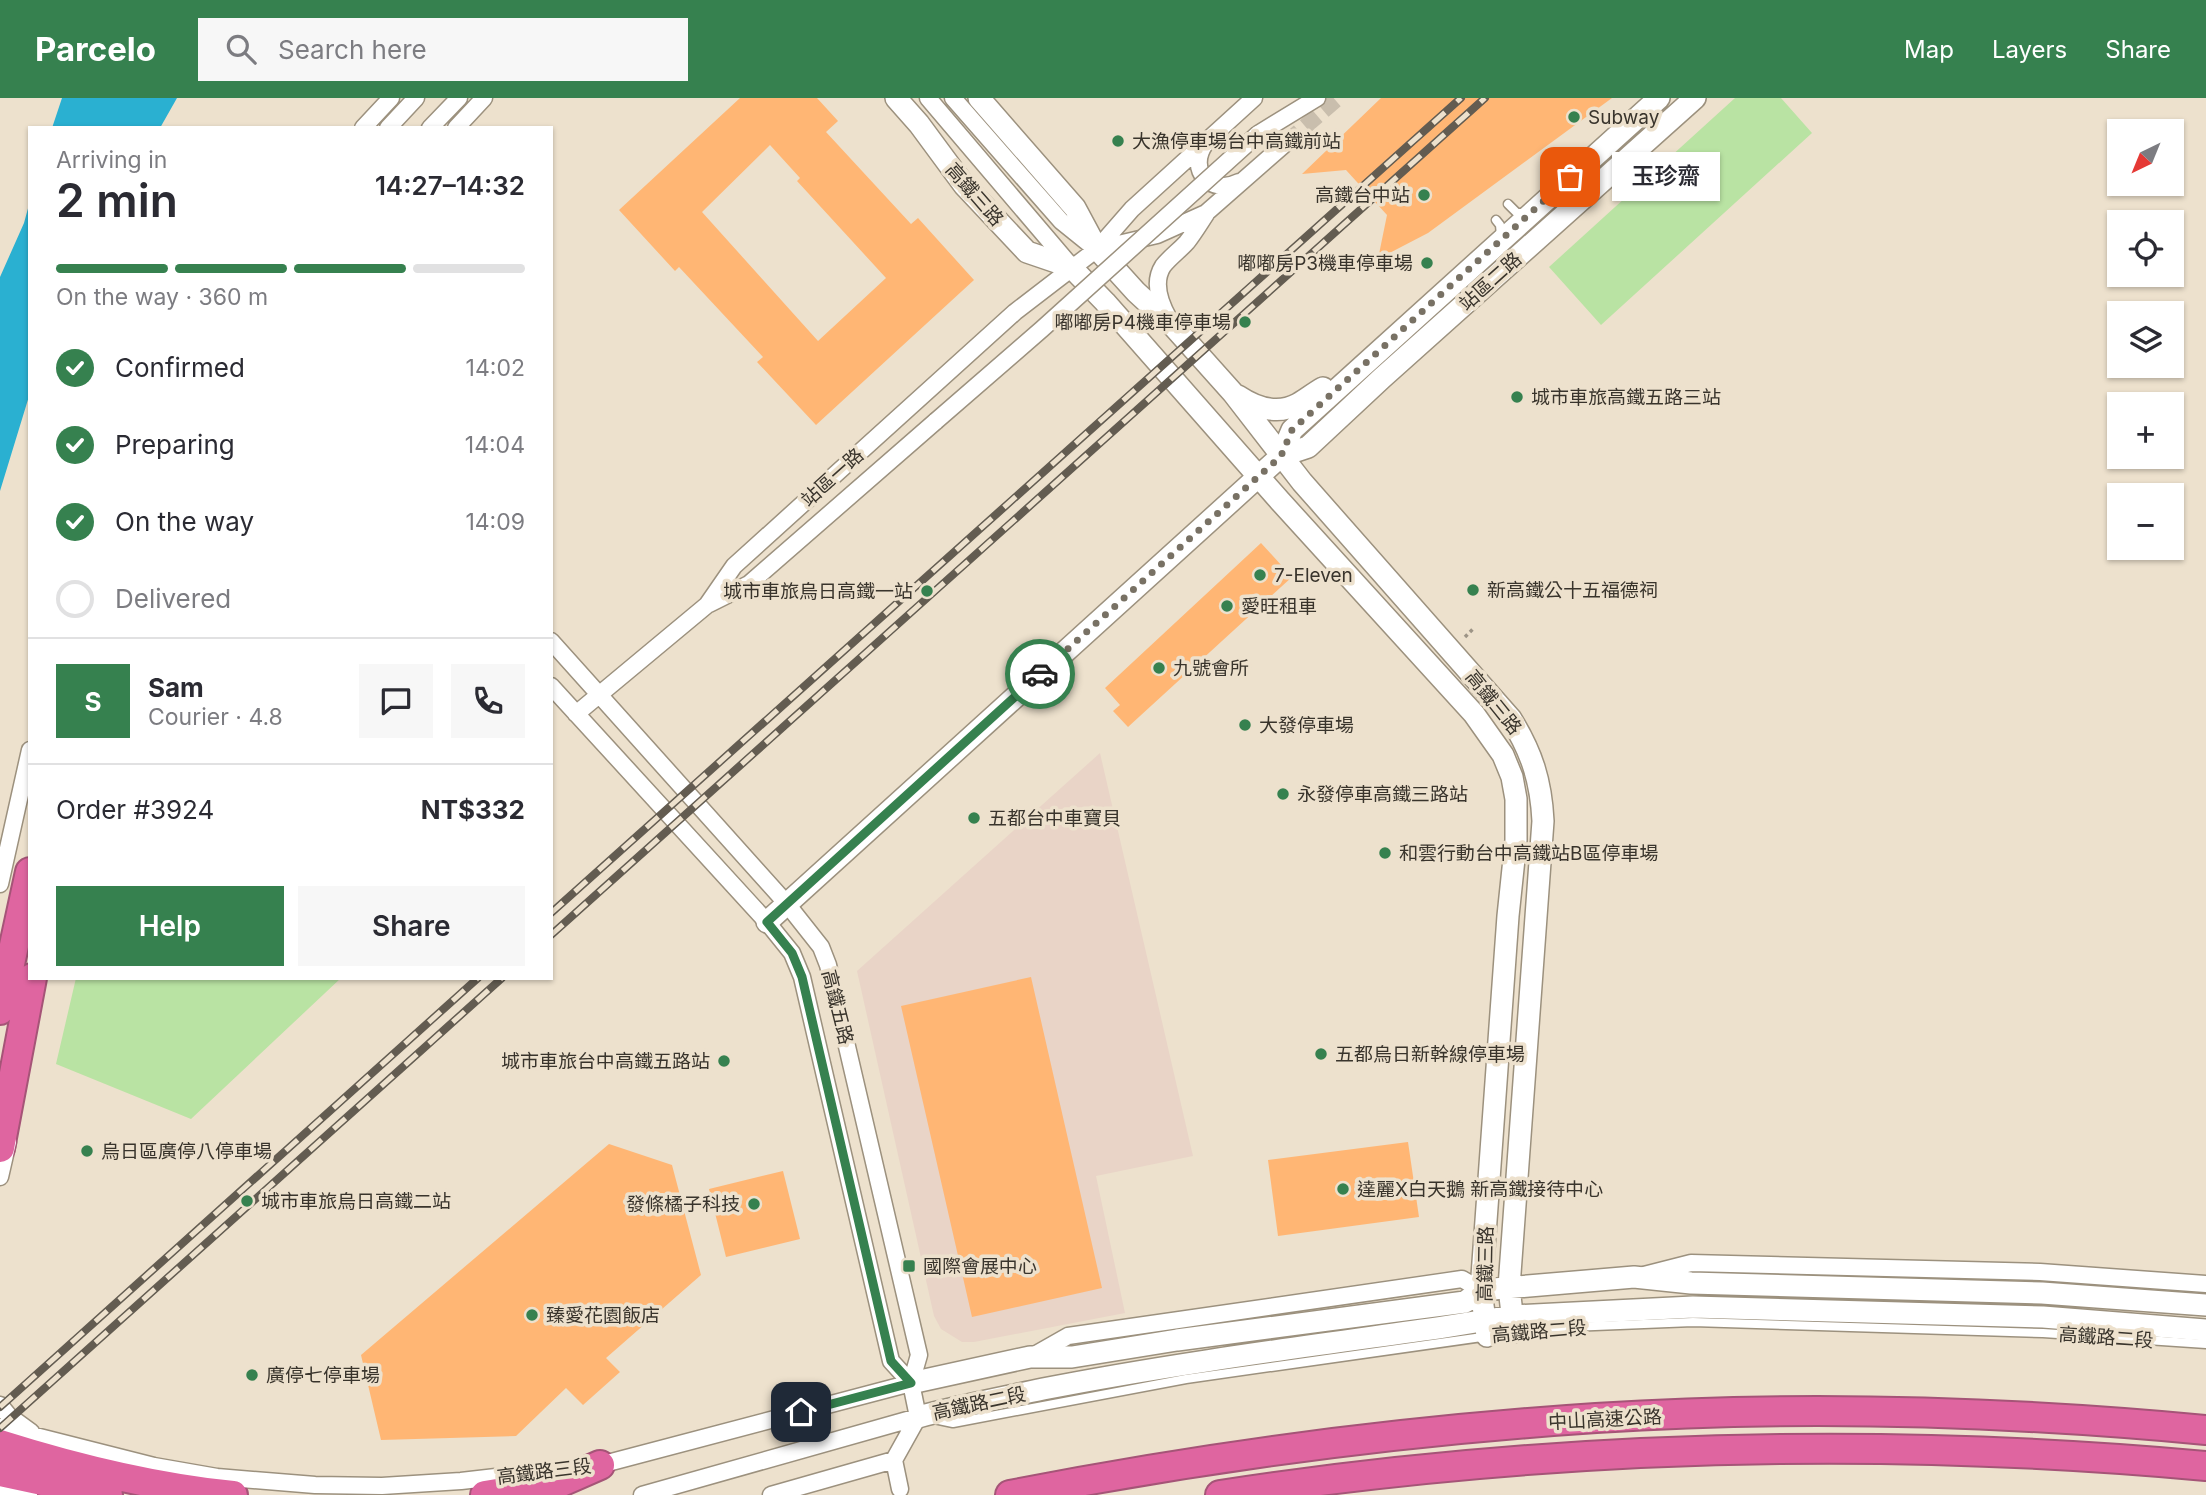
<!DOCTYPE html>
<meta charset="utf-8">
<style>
:root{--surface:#fff;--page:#f7f7f7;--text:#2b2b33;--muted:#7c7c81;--line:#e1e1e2;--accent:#36814f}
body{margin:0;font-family:Inter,"Noto Sans TC",sans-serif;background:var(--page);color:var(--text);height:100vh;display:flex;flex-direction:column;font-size:26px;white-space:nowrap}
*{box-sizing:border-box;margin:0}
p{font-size:23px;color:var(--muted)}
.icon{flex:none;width:38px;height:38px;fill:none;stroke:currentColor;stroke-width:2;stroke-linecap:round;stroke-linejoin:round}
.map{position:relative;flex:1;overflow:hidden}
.sheet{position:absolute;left:28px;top:28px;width:525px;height:854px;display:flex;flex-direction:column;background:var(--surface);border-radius:0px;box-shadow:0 2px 5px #0004}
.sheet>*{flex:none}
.needle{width:46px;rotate:223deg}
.tools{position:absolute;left:2107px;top:21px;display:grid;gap:14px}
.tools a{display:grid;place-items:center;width:77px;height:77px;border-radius:0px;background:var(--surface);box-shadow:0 2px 5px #0004;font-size:35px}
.pin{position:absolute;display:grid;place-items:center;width:60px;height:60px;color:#fff;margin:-30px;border-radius:14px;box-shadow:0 4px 10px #0006}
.courier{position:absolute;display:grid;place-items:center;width:70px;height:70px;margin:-35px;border:5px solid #36814f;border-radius:50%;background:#fff;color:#222;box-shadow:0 2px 9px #0007}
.bubble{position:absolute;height:49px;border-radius:0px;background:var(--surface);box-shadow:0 2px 5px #0004;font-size:23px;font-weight:600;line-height:49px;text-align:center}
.overview em{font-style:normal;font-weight:600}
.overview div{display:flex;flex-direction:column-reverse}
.overview{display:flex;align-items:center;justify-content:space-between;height:119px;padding:0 28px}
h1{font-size:46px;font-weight:600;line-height:52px}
.bar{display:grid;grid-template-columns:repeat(4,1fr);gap:10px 7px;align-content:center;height:84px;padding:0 28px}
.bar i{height:9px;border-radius:5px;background:var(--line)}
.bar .selected{background:var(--accent)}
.bar p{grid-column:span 4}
.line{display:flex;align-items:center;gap:18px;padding:0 28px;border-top:2px solid var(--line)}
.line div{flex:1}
.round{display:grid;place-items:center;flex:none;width:74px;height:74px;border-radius:0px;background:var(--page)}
ol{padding:0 28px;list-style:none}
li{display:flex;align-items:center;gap:21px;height:77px}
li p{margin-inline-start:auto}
li .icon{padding:7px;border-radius:50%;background:var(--accent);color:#fff;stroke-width:4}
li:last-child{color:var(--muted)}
li i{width:38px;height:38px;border:4px solid var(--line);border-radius:50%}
.primary-button{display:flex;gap:14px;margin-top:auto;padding:14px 28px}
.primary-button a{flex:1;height:80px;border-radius:0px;background:var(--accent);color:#fff;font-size:28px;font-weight:600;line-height:80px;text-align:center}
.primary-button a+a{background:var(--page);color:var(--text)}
header{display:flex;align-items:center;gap:42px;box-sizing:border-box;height:98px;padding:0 35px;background:var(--accent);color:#fff}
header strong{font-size:33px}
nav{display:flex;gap:38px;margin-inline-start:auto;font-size:24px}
.search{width:490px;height:63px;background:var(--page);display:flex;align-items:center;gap:18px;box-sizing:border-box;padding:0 24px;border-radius:0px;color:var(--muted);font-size:26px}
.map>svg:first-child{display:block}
.commercial{fill:#e9d4c7}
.green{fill:#b9e3a3}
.water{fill:#2ab0d1}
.building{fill:#ffb674;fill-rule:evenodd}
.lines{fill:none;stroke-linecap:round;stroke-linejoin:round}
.street-tunnel{stroke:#c9bead;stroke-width:16;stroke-dasharray:16 8;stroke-linecap:butt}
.lane-casing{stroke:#9c917e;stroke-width:11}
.street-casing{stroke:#9c917e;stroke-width:19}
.secondary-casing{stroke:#9c917e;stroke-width:24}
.highway-casing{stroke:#a55477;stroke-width:32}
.path{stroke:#9d9486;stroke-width:3.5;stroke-dasharray:3.5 3.5;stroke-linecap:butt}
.lane{stroke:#fff;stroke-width:8}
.street{stroke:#fff;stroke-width:16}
.secondary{stroke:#fff;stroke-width:21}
.highway{stroke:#df65a0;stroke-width:28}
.rail-casing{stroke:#635c51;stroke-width:8}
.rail{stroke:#ede1cd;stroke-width:5;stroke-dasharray:16;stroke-linecap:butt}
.street-bridge-casing{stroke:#9c917e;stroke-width:19;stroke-linecap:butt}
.street-bridge{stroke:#fff;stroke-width:16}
.done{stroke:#787164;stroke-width:7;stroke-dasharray:0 12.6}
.route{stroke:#36814f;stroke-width:9}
.poi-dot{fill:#36814f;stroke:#ede1cd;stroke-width:2.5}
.labels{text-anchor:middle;stroke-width:7;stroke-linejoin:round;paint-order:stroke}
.poi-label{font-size:19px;fill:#39342c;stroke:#ede1cd;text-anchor:start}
.street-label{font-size:19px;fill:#39342c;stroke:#ede1cd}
</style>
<header>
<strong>Parcelo</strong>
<div class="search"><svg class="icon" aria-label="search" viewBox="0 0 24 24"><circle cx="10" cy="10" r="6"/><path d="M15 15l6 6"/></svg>Search here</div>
<nav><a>Map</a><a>Layers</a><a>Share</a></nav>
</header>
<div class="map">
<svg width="2206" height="1397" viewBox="0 0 2206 1397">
<rect width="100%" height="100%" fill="#ede1cd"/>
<path class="commercial" d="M1100,655L1193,1058L1096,1078L1125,1215L974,1244H962L941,1231L934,1218L857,873Z"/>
<path class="green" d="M1735,0H1781L1812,35L1601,227L1549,169Z
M76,880H341L191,1021L56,966Z"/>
<path class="water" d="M62,0H177L160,30H52Z
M30,103V295L0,393V179L24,125Z"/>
<path class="building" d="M740,0H817L838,23L826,34L911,126L918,120L974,182L816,327L757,264L763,259L679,169L675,173L619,112ZM770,47L800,80L797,83L886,180L818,243L702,114Z
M1381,0H1612L1428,135L1378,161L1387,117L1346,72L1302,76Z
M1261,445L1292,479L1128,629L1113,613L1120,607L1105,590Z
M1031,879L1102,1190L972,1219L901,908Z
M1408,1044L1419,1119L1278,1138L1268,1062Z
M609,1046L672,1067L701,1177L606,1260L620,1274L583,1307L566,1290L516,1338L381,1342L361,1257Z
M783,1073L800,1141L726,1159L709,1091Z"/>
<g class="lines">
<path class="street-tunnel" d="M1287,44L1338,0"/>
<defs>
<path id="lane" d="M1508,106L1517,115H1525
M1496,122L1500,127L1501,138
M934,1321L953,1325L1186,1281L1546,1230L1693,1224L2043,1235L2206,1246"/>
<path id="street" d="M928,0L1070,167
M953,0L1061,123L1092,148
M363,30L391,0
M388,30L416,0
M430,30L459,0
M456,30L484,0
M1258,36L1317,0
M1205,46C1187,72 1211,98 1239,84
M1097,151L1157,137L1206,115L1287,44
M1169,221C1160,205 1152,185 1163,168C1170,159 1180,152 1187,144C1194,135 1200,125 1206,116
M709,506L749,486L936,323
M551,543L787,806L821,849L828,867L919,1257L911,1285L918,1319
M551,588L767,824L792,855L802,879L891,1263L911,1285
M576,616L707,507L734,468L1015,214L1097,151L1132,111L1254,0
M0,786L30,652
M0,1079L8,1044
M1644,1177L1691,1165L2040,1174L2206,1186
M1031,1259L1068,1238L1462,1181L1481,1192
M0,1307L9,1318L31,1334
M0,1329L154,1368L217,1379L315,1387L382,1388L461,1383L600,1367L911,1285
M0,1391L29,1397
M900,1391L894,1362L918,1319
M642,1397L918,1319
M771,1397L894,1362"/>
<path id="secondary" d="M896,0L919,26L964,87L1027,154L1071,169L1105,204L1280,403L1474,616L1503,657L1512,679L1516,701V742L1508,818L1481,1192L1487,1238
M979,0L1075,110L1097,151L1136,194L1174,229L1233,295L1302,384L1511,621C1532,655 1541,683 1543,723L1509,1189L1514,1234
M1238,298C1256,310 1278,317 1298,306C1307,301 1314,295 1323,290
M1281,358L1308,349L1382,280L1695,0
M767,824L1281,358L1292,332L1659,0
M911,1285L1030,1259H1072L1177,1242L1465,1204L1481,1192L1634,1179L1691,1185L2042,1195L2206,1207
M918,1319C959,1308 1001,1300 1043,1291C1176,1265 1310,1248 1444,1229L1512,1218L1693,1209L2043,1219L2206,1232"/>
<path id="highway" d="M0,912L30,774
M0,1050L32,880
M0,1346C76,1370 154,1389 233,1397
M0,1374L108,1397
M485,1397L559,1385L600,1367
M1010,1397C1203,1359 1399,1333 1596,1320C1799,1307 2004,1313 2206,1332
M1220,1397C1547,1347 1878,1338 2206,1368"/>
</defs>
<use href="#lane" class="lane-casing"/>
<use href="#street" class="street-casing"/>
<use href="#secondary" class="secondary-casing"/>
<use href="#highway" class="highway-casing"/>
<path class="path" d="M1465,539L1473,531"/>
<use href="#lane" class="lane"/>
<use href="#street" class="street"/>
<use href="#secondary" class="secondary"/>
<use href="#highway" class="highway"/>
<defs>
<path id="rail" d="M551,815L1461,0
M551,837L1485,0
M0,1309L478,880
M0,1330L502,880"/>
</defs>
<use href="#rail" class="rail-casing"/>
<use href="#rail" class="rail"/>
<defs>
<path id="street-bridge" d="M936,323L1042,231L1258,36"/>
</defs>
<use href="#street-bridge" class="street-bridge-casing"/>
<use href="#street-bridge" class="street-bridge"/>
</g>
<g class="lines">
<path class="done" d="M1040,576L1281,358L1292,332L1570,79"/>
<path class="route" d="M801,1314L911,1285L891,1263L802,879L792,855L767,824L1040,576"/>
</g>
<g class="poi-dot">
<circle cx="1574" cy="19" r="7"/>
<circle cx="1118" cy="43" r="7"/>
<circle cx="1424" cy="97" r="7"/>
<circle cx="1427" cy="165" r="7"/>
<circle cx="1245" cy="224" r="7"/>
<circle cx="1517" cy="299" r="7"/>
<circle cx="1260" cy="477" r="7"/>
<circle cx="1473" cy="492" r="7"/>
<circle cx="927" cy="493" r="7"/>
<circle cx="1227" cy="508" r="7"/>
<circle cx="1159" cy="570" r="7"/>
<circle cx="1245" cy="627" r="7"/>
<circle cx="1283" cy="696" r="7"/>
<circle cx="974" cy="720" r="7"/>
<circle cx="1385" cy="755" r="7"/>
<circle cx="1321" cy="956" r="7"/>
<circle cx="724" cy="963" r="7"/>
<circle cx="87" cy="1053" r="7"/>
<circle cx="1343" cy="1091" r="7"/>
<circle cx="247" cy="1103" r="7"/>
<circle cx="754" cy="1106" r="7"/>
<rect x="902" y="1161" width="14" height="14" rx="3.5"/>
<circle cx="532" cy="1217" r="7"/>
<circle cx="252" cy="1277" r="7"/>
</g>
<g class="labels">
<g class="poi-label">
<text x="1588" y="26">Subway</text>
<text x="1132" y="50">大漁停車場台中高鐵前站</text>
<text x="1410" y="104" text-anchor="end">高鐵台中站</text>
<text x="1413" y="172" text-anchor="end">嘟嘟房P3機車停車場</text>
<text x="1231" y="231" text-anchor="end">嘟嘟房P4機車停車場</text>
<text x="1531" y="306">城市車旅高鐵五路三站</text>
<text x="1274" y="484">7-Eleven</text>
<text x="1487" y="499">新高鐵公十五福德祠</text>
<text x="913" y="500" text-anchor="end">城市車旅烏日高鐵一站</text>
<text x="1241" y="515">愛旺租車</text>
<text x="1173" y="577">九號會所</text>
<text x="1259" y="634">大發停車場</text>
<text x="1297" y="703">永發停車高鐵三路站</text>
<text x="988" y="727">五都台中車寶貝</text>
<text x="1399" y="762">和雲行動台中高鐵站B區停車場</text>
<text x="1335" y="963">五都烏日新幹線停車場</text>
<text x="710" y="970" text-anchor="end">城市車旅台中高鐵五路站</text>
<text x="101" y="1060">烏日區廣停八停車場</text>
<text x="1357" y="1098">達麗X白天鵝 新高鐵接待中心</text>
<text x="261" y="1110">城市車旅烏日高鐵二站</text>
<text x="740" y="1113" text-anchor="end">發條橘子科技</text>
<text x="923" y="1175">國際會展中心</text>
<text x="546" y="1224">臻愛花園飯店</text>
<text x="266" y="1284">廣停七停車場</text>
</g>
<g class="street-label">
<text transform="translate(975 96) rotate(49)" y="7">高鐵三路</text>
<text transform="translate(1490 183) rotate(-42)" y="7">站區二路</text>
<text transform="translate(832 379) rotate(-42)" y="7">站區一路</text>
<text transform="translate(1494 604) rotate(51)" y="7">高鐵三路</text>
<text transform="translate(838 909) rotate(76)" y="7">高鐵五路</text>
<text transform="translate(1485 1166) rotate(-89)" y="7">高鐵三路</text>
<text transform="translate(1539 1233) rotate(-5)" y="7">高鐵路二段</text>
<text transform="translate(2106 1239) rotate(4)" y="7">高鐵路二段</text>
<text transform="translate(979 1305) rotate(-12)" y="7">高鐵路二段</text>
<text transform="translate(1605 1321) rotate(-3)" y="7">中山高速公路</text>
<text transform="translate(544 1373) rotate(-7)" y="7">高鐵路三段</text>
</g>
</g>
</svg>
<div class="tools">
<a><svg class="needle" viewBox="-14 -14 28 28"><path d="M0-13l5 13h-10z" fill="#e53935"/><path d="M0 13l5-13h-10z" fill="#7c7c81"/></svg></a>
<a><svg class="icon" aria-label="locate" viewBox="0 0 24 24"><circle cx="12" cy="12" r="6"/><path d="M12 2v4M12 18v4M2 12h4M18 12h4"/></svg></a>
<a><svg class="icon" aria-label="layers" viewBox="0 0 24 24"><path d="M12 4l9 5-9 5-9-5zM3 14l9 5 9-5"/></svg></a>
<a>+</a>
<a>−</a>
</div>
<div class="pin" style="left:1570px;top:79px;background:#ea580c"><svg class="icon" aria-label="bag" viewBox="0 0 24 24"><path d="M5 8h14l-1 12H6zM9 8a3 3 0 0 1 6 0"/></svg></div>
<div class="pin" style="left:801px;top:1314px;background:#1f2937"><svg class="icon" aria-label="home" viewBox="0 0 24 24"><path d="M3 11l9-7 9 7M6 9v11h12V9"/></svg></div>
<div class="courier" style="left:1040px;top:576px"><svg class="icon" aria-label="car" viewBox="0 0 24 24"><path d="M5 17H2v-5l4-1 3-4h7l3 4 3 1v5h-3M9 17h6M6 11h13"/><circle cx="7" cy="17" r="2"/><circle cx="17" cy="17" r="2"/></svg></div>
<div class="bubble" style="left:1612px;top:54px;width:108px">玉珍齋</div>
<section class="sheet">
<div class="overview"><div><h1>2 min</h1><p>Arriving in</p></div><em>14:27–14:32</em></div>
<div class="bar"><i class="selected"></i><i class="selected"></i><i class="selected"></i><i></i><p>On the way · 360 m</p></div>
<ol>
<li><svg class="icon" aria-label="check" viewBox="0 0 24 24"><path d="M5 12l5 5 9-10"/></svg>Confirmed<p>14:02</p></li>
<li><svg class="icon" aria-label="check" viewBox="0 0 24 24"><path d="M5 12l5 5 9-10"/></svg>Preparing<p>14:04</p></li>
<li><svg class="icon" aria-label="check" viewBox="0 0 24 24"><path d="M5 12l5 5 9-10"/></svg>On the way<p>14:09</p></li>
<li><i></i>Delivered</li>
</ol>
<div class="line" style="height:126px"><b class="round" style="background:var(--accent);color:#fff">S</b><div><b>Sam</b><p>Courier · 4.8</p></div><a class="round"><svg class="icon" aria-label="chat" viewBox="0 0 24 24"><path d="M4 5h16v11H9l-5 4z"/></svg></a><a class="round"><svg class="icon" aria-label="phone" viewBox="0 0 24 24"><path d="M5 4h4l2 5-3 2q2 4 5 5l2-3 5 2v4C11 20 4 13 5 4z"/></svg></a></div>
<div class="line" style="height:91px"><div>Order #3924</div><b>NT$332</b></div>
<div class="primary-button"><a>Help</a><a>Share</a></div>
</section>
</div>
